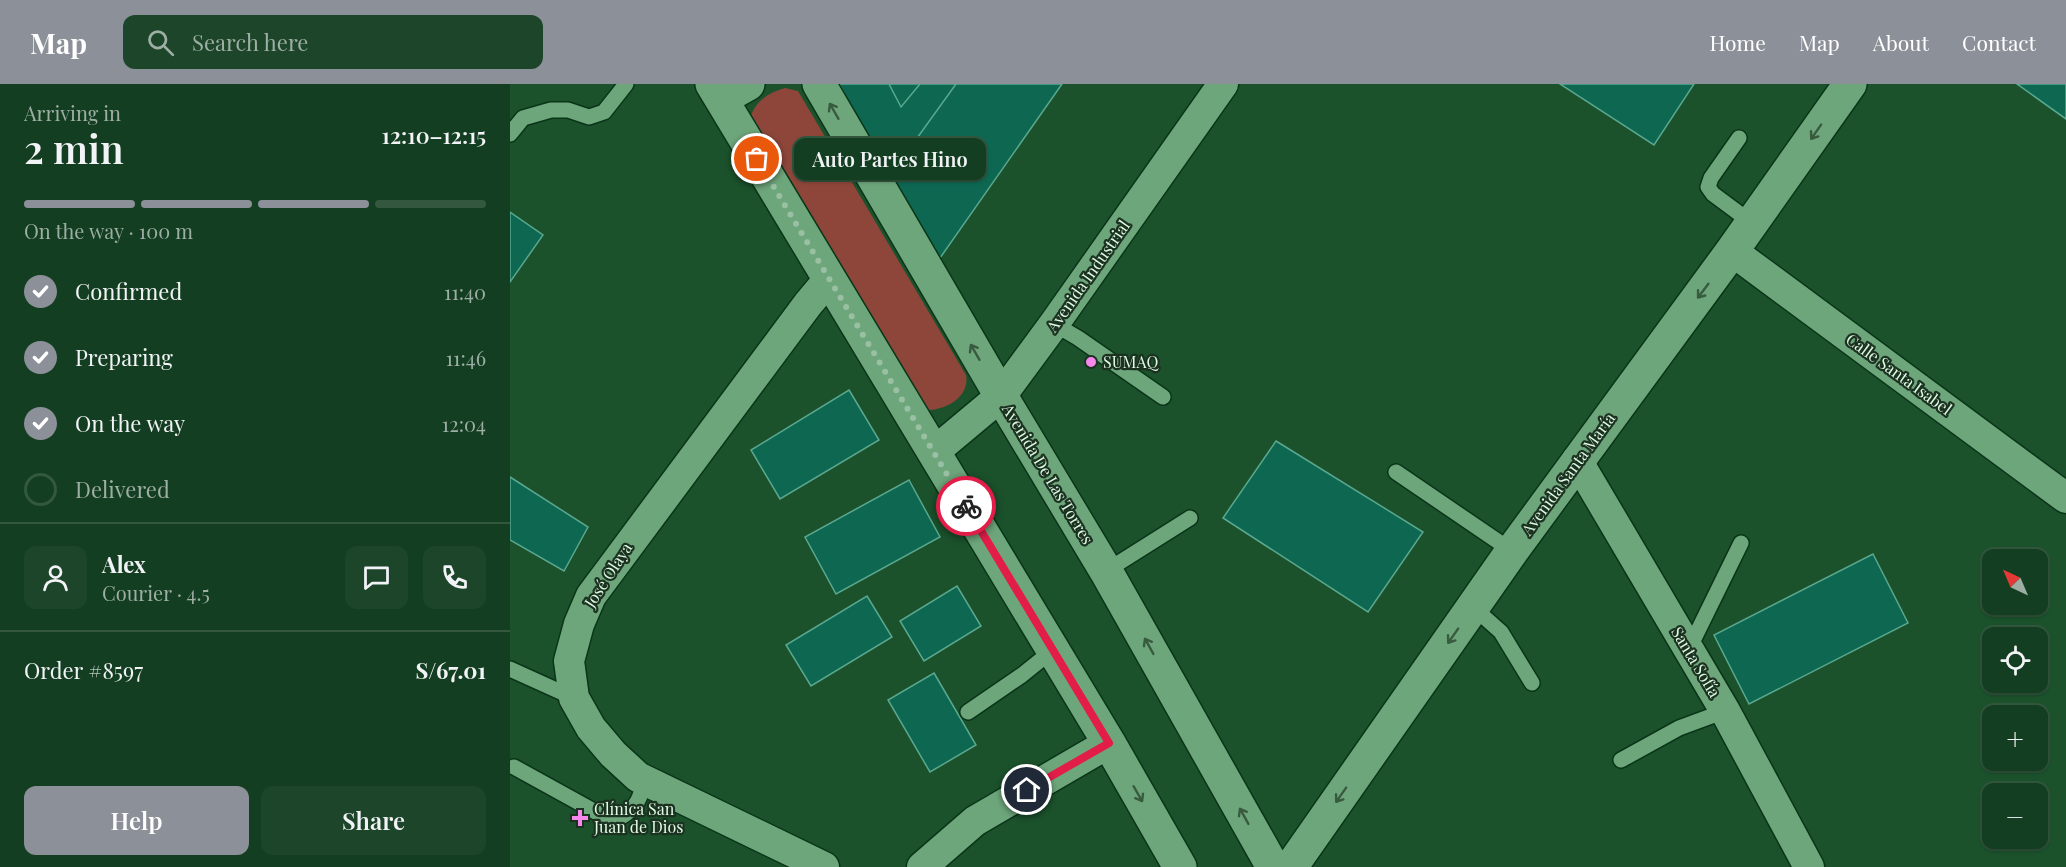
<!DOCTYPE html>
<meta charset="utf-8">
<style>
:root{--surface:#143e21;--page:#1d452a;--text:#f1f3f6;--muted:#9daea5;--line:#33573f;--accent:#8c9099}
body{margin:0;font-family:"Playfair Display",serif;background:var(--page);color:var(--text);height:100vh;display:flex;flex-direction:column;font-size:22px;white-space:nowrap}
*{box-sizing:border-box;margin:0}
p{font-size:20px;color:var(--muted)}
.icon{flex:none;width:33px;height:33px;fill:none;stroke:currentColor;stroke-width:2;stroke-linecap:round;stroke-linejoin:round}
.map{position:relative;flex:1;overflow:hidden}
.sheet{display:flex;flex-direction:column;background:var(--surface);width:510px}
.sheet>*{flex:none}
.needle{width:39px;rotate:316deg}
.buttons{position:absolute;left:1472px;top:465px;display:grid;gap:12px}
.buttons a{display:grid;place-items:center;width:66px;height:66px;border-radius:12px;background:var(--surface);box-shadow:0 2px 4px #0004,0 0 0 2px var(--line);font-size:30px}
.pin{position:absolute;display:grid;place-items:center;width:51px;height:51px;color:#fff;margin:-26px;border:3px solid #fff;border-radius:50%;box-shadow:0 2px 6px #0007}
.courier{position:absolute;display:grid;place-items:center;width:60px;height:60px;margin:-30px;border:4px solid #e11d48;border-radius:50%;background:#fff;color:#222;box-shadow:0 2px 8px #0007}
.bubble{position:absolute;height:42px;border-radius:12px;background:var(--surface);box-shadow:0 2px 4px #0004,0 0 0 2px var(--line);font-size:20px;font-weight:600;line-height:42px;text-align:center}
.head em{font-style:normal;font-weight:600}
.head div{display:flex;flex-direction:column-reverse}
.head{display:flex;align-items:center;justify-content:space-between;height:102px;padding:0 24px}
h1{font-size:39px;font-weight:600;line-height:45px}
.bar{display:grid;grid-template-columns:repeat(4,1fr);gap:9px 6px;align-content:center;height:72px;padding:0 24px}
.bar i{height:8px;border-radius:4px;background:var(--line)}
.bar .active{background:var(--accent)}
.bar p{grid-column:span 4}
.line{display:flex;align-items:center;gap:15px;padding:0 24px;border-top:2px solid var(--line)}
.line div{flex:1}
.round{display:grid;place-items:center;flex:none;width:63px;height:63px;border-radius:12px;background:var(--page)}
ol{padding:0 24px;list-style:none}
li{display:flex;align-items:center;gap:18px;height:66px}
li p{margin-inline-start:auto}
li .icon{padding:6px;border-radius:50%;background:var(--accent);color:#fff;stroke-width:4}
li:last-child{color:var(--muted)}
li i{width:33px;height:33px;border:3px solid var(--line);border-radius:50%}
.primary-button{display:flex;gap:12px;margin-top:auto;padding:12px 24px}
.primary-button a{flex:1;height:69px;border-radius:12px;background:var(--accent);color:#fff;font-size:24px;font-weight:600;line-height:69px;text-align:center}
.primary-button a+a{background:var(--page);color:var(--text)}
header{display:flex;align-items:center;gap:36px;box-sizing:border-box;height:84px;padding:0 30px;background:var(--accent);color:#fff}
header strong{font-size:28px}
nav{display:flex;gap:33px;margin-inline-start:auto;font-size:21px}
.search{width:420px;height:54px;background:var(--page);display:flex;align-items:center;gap:15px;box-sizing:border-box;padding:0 21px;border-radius:12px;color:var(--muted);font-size:22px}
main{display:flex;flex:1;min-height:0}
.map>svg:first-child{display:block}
.green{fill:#8e463a}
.building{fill:#0d6751;stroke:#5aa88f;stroke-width:1.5}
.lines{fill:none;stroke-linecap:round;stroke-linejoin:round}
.lane-casing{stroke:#0a3519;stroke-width:18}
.street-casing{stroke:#0a3519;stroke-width:33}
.secondary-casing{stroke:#0a3519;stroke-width:36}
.lane{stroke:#6ea67b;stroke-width:15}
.street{stroke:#6ea67b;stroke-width:30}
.secondary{stroke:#6ea67b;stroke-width:33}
.oneway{stroke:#385b40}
.done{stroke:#9ac0a4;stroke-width:6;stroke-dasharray:0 10.8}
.route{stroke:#e11d48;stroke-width:8}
.poi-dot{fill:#f788ec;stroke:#1b3221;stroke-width:2}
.labels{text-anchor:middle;stroke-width:4.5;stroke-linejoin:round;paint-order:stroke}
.street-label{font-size:16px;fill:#dffbe4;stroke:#1b3221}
.poi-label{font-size:16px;fill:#dffbe4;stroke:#1b3221;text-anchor:start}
</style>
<header>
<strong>Map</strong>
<div class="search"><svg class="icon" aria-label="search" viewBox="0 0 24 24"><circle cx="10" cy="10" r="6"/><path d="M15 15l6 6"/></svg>Search here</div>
<nav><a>Home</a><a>Map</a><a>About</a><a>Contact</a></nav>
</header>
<main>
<section class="sheet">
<div class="head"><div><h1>2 min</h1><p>Arriving in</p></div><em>12:10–12:15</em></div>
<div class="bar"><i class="active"></i><i class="active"></i><i class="active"></i><i></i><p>On the way · 100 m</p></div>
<ol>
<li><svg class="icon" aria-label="check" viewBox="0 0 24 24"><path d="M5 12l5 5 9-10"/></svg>Confirmed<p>11:40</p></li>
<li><svg class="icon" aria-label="check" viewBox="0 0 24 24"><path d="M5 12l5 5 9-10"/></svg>Preparing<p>11:46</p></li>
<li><svg class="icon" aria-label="check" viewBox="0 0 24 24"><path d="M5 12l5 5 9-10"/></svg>On the way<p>12:04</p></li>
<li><i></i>Delivered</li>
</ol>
<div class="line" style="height:108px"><a class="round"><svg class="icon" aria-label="person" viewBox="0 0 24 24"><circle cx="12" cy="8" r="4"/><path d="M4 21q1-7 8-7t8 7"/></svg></a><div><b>Alex</b><p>Courier · 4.5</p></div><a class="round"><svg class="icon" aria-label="chat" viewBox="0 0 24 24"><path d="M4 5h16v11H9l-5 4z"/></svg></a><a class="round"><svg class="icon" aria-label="phone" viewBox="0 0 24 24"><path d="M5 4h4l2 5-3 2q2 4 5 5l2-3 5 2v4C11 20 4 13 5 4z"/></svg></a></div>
<div class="line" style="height:78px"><div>Order #8597</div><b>S/67.01</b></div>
<div class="primary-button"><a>Help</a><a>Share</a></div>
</section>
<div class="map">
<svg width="1556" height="783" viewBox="0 0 1556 783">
<rect width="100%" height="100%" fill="#1b522c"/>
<path class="green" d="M275,4L288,7L456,291C460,314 434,327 414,326L240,35C244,18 259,8 275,4Z"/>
<path class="building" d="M329,0H379L391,23L410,0H446L379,93Z
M379,0H410L391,23Z
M446,0H552L430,174L379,93Z
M1050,0H1184L1144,61Z
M1507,0H1556V35Z
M0,128L33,151L0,198Z
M339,306L369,356L270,415L241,366Z
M766,357L913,448L858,528L713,434Z
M0,393L78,443L54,487L0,456Z
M399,396L430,453L326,510L295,453Z
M1363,470L1398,539L1239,620L1204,551Z
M447,502L471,542L414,577L390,537Z
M357,512L382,553L301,602L276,561Z
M424,589L466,661L420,688L378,616Z"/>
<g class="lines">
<defs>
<path id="lane" d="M0,50L13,34L41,26H58L79,33L94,28L116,0
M1229,54L1201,94L1198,103L1203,110L1242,139
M544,240L568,254L653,313
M886,388L1002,467
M596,487L680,434
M963,523L991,548L1022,599
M1178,567L1231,459
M0,585L64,614
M458,628L512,591L543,566
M1111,676L1169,644L1215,627
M4,683L102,737C114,733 128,723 131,708C131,704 129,697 128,693"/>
<path id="street" d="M1222,167L1556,414
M424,368L491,312L544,240L713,0
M1067,376L1215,627L1299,783
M314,783L128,693L103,670L81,644L64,614L59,577L69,540L81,512L298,220L319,195
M412,783L465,737L599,659"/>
<path id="secondary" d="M202,0L599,659L670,783
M309,0L491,312L596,487L763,783
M211,15L238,0
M781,783L1002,467L1222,167L1340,0"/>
</defs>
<use href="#lane" class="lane-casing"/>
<use href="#street" class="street-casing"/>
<use href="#secondary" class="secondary-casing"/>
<use href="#lane" class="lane"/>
<use href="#street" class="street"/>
<use href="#secondary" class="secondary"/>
</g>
<defs><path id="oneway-shaft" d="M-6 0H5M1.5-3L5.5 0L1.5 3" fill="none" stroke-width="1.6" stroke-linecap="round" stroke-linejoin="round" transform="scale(1.5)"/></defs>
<g class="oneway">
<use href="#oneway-shaft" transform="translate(324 27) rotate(-120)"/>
<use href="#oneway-shaft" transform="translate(1306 48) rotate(125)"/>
<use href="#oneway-shaft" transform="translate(1193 207) rotate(127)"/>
<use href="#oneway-shaft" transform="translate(465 268) rotate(-120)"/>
<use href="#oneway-shaft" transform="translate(943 552) rotate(125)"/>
<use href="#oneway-shaft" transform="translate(639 562) rotate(-119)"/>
<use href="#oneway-shaft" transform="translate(628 710) rotate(60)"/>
<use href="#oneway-shaft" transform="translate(831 711) rotate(125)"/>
<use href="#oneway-shaft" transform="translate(734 732) rotate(-119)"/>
</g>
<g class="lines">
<path class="done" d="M247,75L456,422"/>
<path class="route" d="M456,422L599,659L517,706"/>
</g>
<g class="poi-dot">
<circle cx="581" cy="278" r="6"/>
<path d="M67 725h6v6h6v6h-6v6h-6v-6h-6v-6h6z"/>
</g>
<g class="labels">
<g class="street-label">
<text transform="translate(578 192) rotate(-55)" y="6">Avenida Industrial</text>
<text transform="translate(1389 290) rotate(36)" y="6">Calle Santa Isabel</text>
<text transform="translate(538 390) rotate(59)" y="6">Avenida De Las Torres</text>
<text transform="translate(1058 390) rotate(-54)" y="6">Avenida Santa María</text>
<text transform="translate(98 491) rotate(-57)" y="6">José Olaya</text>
<text transform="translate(1186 578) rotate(59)" y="6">Santa Sofía</text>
</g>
<g class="poi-label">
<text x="593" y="284">SUMAQ</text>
<text x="84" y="731">Clínica San<tspan x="84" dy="18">Juan de Dios</tspan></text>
</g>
</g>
</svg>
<div class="buttons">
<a><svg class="needle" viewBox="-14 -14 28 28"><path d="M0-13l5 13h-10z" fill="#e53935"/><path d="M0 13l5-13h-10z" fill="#9daea5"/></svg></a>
<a><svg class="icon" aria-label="locate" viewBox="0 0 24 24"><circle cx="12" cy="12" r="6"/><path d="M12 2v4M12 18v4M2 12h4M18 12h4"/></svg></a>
<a>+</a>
<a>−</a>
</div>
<div class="pin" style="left:247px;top:75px;background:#ea580c"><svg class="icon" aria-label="bag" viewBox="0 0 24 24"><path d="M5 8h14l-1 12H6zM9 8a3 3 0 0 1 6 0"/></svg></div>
<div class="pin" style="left:517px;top:706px;background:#1f2937"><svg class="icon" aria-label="home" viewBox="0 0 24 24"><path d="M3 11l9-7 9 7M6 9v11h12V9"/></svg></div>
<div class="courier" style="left:456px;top:422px"><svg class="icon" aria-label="bike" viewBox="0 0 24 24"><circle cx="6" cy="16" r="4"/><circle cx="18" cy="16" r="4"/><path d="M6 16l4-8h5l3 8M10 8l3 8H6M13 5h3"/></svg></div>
<div class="bubble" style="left:284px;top:54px;width:192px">Auto Partes Hino</div>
</div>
</main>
